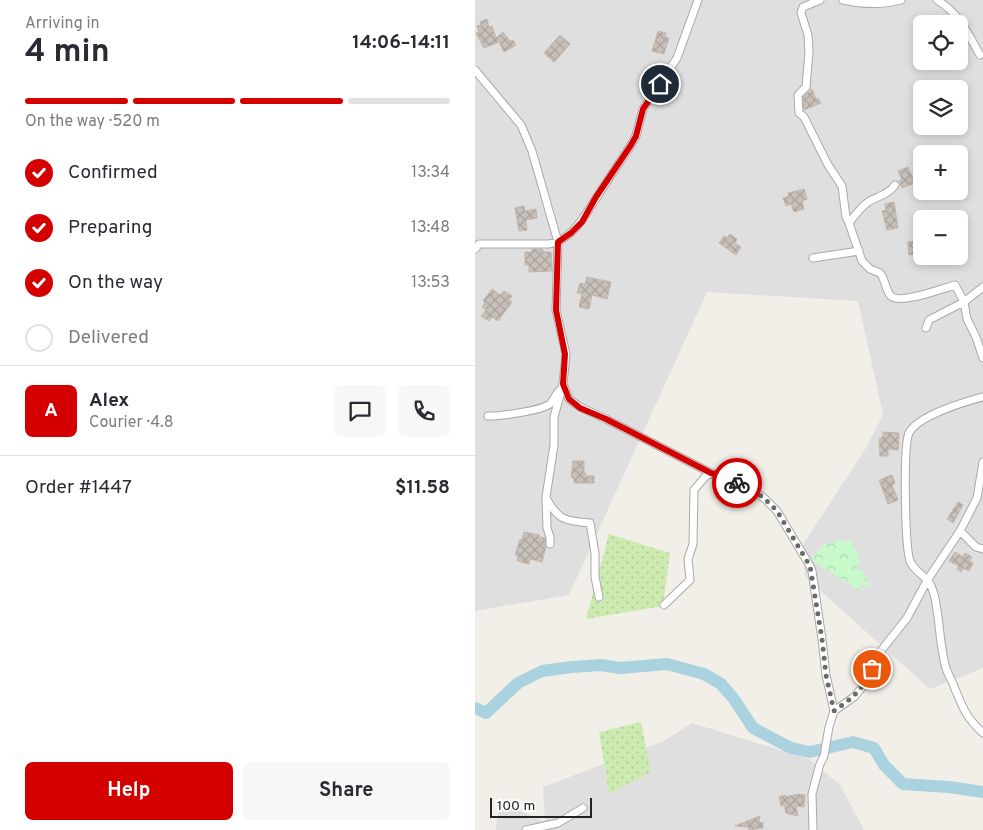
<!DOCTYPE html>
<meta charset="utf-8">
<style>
:root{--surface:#fff;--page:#f7f7f7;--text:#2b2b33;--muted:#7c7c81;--line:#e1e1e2;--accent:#d40000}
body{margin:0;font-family:Overpass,sans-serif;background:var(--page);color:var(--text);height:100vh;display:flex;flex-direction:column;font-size:19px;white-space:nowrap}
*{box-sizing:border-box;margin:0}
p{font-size:16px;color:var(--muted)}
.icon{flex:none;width:28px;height:28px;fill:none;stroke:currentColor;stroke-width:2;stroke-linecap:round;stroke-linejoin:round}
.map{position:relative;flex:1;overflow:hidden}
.panel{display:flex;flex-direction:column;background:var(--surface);width:475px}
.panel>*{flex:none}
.fabs{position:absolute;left:438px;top:15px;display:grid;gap:10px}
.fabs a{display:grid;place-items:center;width:55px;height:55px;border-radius:8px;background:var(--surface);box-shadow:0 2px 8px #0003;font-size:25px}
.scale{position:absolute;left:15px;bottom:12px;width:102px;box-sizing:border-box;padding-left:5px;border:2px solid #222;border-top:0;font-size:14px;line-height:18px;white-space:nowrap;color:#222;-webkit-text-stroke:4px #fff;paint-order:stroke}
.pin{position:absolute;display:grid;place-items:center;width:42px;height:42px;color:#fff;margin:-21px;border:2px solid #fff;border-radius:50%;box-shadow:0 1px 5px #0007}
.courier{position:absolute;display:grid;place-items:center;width:50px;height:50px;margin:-25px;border:4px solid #d40000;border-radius:50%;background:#fff;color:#222;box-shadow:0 1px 6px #0007}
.headline em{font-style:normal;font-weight:700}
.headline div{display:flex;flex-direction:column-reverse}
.headline{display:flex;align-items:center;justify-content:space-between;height:85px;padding:0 25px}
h1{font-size:32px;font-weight:700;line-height:38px}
.bar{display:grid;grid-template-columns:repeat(4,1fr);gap:8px 5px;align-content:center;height:60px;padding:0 25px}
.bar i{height:6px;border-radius:4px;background:var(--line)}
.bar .selected{background:var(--accent)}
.bar p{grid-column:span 4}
.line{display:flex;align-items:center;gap:12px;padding:0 25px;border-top:1px solid var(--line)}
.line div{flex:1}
.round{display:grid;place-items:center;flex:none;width:52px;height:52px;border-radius:8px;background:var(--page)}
ol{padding:0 25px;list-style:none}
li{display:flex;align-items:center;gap:15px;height:55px}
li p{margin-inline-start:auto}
li .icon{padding:5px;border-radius:50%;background:var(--accent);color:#fff;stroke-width:4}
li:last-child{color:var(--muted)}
li i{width:28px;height:28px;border:2px solid var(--line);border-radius:50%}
.primary-button{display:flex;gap:10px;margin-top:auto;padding:10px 25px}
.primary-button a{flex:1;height:58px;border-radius:8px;background:var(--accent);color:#fff;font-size:20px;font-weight:700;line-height:58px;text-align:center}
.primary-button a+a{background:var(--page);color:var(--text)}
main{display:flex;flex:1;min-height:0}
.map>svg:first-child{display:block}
.residential{fill:#e0dfdf;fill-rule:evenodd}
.grass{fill:url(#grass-dots)}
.park{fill:url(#park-crowns)}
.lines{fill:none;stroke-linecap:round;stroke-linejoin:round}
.river{stroke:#aad3df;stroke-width:12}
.building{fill:url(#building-cross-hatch);stroke:#c4b6ab}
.street-casing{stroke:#a9a9a9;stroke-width:9}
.street{stroke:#fff;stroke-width:7}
.done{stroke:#6b6a68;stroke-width:5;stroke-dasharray:0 9}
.route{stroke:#d40000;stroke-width:6}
</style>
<main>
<section class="panel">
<div class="headline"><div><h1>4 min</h1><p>Arriving in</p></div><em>14:06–14:11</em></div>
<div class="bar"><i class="selected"></i><i class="selected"></i><i class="selected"></i><i></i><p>On the way · 520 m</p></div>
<ol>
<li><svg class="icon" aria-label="check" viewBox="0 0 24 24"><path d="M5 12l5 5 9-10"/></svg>Confirmed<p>13:34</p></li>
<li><svg class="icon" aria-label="check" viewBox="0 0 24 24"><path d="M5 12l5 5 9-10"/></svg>Preparing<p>13:48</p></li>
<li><svg class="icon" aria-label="check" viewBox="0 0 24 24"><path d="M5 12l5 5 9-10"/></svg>On the way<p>13:53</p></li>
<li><i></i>Delivered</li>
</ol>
<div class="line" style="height:90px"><b class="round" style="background:var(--accent);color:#fff">A</b><div><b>Alex</b><p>Courier · 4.8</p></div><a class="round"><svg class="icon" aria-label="chat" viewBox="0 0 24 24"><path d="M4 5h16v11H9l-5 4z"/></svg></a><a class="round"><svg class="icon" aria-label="phone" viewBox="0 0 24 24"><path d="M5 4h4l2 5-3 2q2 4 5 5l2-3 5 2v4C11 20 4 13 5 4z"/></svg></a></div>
<div class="line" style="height:65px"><div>Order #1447</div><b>$11.58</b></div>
<div class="primary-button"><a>Help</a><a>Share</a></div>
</section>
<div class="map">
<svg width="508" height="830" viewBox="0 0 508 830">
<defs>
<pattern id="grass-dots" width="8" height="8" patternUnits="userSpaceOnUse" patternTransform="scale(1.25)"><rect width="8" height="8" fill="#cdebb0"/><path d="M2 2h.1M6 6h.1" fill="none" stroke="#b0c997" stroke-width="1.8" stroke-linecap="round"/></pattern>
<pattern id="park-crowns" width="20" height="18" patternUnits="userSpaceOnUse" patternTransform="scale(1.25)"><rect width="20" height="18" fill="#c8facc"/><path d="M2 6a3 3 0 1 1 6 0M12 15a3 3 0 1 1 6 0" fill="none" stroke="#acd6af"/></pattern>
<pattern id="building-cross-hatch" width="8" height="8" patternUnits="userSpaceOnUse" patternTransform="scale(1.25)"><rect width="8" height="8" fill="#c7bfb8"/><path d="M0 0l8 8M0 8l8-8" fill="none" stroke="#aba49e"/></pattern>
</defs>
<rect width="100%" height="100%" fill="#f2efe9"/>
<path class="residential" d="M0,0H508V668L455,689L330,577L327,546L389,451L408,415L383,301L232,292L94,595L0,611ZM446,24H484V61H446ZM446,89H484V126H446ZM446,154H484V191H446ZM446,219H484V256H446Z
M217,723L334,759L365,785L389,830H21L24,801L70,822L68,787L189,741Z"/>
<path class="grass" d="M134,534L195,553L188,606L111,619Z
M166,722L176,772L134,794L124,732Z"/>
<path class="park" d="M364,540L376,542L383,555L385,564L378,570L386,568L395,586L385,584L387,592L336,560L348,545Z"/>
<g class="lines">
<path class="river" d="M0,708L11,713L43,683L67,671L97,667L126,665L145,668L192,664L229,674L246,684L259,699L278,728L316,748L335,752L378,742L399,748L409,765L428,784L474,787L508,792"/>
</g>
<path class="building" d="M12,19L14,27L17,26L21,38L28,32L35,41L38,40L41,45L29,52L24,42L9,48L1,33L4,32L2,26L6,25L5,22Z
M183,31L191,33L190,37L194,38L189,54L177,51Z
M85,35L95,44L79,62L69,53Z
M337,89L341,99L343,98L346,103L329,110L328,97Z
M433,167L440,183L427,188L424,181L427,180L423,171Z
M329,189L332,199L327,201L329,209L319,212L316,204L311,206L308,198L314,196L313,193Z
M419,202L423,228L412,230L407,211L411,210L410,204Z
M49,206L50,211L61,209L62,218L51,220L52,230L44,231L40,208Z
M255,234L262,239L260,243L266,247L261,255L244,243L249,236L252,238Z
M440,239H446V253L434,255L433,242L440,241Z
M57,249H67L69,252H76L77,271L54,272V265H50V252H57Z
M112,277L136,282L132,299L117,295L114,309L104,307L107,294L102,293L105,283L110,284Z
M17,289L25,295L29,291L37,296L34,300L37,302L23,321L17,317L14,321L6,316L11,310L7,307L10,303L8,301Z
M408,432L424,433L423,450L413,449V456H405L404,439L408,437Z
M98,461H109V473H111V476H119V483H99V479L96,477Z
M417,475L420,483L417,485L423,500L413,504L404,480Z
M483,502L488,505L478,523L472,519Z
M49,532L64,535V537L70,538L71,547L67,562L55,559L54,564L42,561L43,556L40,555L45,539L47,540Z
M480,552L488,557L490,553L497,557L494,561L498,563L494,571L489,568L486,572L482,569L484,566L474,561Z
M323,794L330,795L329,807L321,806L323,816L311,813L309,805L306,806L304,797L310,795V797Z
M285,816L284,822L288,823V828L274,830L273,827L260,826Z"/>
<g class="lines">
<defs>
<path id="street" d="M345,0L328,7L326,13L333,35L334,52L331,87L323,95L324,113L329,117L353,165L367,186L371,217L374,223
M368,0C386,4 407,5 426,0
M462,0C485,14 492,32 505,55
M0,70L46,125L57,151L83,242L81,310L91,354L88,384L79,417V445L71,497L72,528L75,537V544
M420,185C413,195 403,196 393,202C385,208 380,215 374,223L387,261L395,269L405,273C410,279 410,288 415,295C422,306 469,288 480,285L489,302L492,319L501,337L508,358
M0,249L4,244H74C99,239 109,216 122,197C133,179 145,162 156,145L161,136L168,109L202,58L223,0
M338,258L384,251
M451,328L454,320L489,302L508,287
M88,384L94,399L105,407L131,419L236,473L271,486L289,498L302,511L335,566L337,571L347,639L351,675L359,711L354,727L349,756L345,764L337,794L338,830
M507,397C489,402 442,416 434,433C428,446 430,546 435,561C441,575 454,574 459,594C465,618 464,644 471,668C473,675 478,682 480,689C489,710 491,717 508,733
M13,416C26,416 65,411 75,404C78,401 81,394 84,391
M71,498C83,520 90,521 115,523L120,553V577L124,597
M485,531L501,547L508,549
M189,605L215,580L213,559L218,544L219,490L230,477L236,473
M359,711L379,697L388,686L405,652L432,618L453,579L485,531L502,498L508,462
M51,830L83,823L108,808"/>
</defs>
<use href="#street" class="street-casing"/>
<use href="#street" class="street"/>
</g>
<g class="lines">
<path class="done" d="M262,483L271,486L289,498L302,511L335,566L347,639L351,675L359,711C380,696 385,692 397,669"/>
<path class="route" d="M185,84L168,109L161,136L156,145L121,197L107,222L96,233L83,242L81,310L90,354L88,384L94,399L105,408L131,419L236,473L262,483"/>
</g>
</svg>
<div class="fabs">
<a><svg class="icon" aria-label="locate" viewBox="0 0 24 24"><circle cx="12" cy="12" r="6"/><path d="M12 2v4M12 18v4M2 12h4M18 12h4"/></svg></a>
<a><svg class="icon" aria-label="layers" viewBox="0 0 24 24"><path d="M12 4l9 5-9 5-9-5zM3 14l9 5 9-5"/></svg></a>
<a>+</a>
<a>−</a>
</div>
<div class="scale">100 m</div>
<div class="pin" style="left:397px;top:669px;background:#ea580c"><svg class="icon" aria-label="bag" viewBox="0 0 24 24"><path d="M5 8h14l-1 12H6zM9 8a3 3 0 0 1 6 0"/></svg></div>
<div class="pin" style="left:185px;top:84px;background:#1f2937"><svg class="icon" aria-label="home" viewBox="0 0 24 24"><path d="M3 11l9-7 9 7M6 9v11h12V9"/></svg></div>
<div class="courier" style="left:262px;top:483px"><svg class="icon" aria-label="bike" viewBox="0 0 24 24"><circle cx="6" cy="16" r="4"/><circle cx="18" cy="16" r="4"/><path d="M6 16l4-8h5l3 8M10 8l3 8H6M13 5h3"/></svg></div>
</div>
</main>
